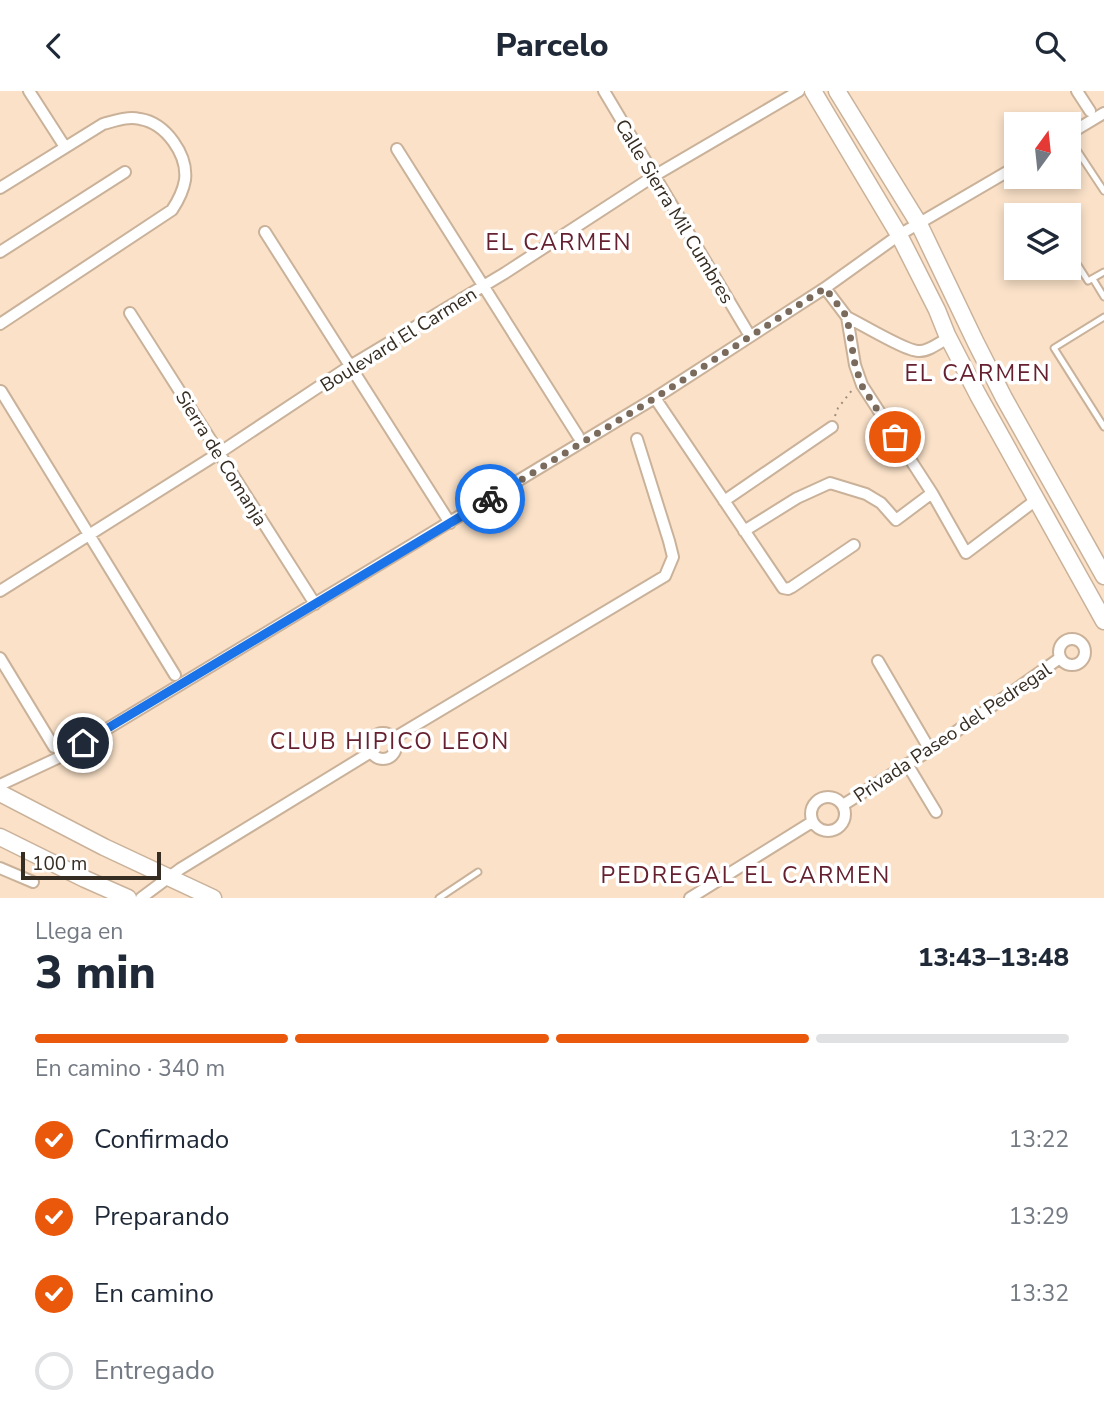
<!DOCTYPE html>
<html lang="es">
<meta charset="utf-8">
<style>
:root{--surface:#fff;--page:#f6f6f7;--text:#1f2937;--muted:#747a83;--line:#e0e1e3;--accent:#ea580c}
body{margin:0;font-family:"Nunito Sans",sans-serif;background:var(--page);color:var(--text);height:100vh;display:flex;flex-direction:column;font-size:26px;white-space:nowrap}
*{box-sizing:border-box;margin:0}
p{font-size:23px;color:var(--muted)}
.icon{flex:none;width:38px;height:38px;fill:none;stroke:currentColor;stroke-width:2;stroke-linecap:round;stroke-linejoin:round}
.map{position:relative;height:807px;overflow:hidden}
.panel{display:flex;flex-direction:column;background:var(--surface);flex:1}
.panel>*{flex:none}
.needle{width:46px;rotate:15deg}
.controls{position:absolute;left:1004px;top:21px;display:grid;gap:14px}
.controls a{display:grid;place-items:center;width:77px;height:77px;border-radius:0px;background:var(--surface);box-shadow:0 4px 10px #0003;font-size:35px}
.scale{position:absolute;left:21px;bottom:18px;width:140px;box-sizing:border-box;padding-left:7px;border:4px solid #352c22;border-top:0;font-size:19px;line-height:24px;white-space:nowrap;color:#352c22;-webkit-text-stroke:5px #fff;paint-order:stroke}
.pin{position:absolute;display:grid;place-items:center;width:60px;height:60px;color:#fff;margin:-30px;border:4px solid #fff;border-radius:50%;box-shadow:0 2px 7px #0007}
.courier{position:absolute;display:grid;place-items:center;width:70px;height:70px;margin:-35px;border:5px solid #1a73e8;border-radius:50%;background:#fff;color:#222;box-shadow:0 2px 9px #0007}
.overview em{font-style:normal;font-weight:800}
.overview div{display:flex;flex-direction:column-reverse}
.overview{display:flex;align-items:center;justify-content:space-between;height:119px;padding:0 35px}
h1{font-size:46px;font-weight:800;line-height:52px}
.bar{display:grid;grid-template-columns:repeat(4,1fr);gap:10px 7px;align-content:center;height:84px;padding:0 35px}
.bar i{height:9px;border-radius:5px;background:var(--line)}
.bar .on{background:var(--accent)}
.bar p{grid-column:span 4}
ol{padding:0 35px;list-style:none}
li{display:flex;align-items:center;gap:21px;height:77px}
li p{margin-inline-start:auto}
li .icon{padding:7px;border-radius:50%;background:var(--accent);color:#fff;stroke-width:4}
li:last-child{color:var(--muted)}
li i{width:38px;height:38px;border:4px solid var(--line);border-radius:50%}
header{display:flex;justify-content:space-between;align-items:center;height:91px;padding:0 35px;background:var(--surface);font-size:32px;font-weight:800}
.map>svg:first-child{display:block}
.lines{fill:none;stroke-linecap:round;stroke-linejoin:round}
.lane-casing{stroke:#cab29a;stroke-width:9}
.street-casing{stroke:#cab29a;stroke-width:14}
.secondary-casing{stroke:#cab29a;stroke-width:19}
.path{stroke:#9f8d7b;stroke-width:2;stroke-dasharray:2 5;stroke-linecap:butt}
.lane{stroke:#fff;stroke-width:5}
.street{stroke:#fff;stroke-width:10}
.secondary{stroke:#fff;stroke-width:16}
.done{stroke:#7a6b5c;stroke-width:7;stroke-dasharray:0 12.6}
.route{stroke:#1a73e8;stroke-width:9}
.labels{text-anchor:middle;stroke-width:7;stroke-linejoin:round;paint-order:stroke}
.street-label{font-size:19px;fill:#352c22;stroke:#fff}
.quarter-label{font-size:23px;letter-spacing:2px;fill:#662131;stroke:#fff}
</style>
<header><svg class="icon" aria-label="back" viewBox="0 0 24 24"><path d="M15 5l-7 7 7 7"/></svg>Parcelo<svg class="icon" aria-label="search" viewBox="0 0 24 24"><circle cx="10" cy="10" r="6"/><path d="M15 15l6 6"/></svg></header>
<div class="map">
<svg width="1104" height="807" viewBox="0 0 1104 807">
<rect width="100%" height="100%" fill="#fae1c8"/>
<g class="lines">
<defs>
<path id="lane" d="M1069,47L1104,100
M1069,160L1088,190L1104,181
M1093,188L1104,206
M1104,226L1054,257L1104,336
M439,807L478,781"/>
<path id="street" d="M29,0L65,56
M604,0L747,240
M1077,0L1090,20
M1069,43L1104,22
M397,58L578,345
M0,97L103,33C115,30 127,25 140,28C166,32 188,64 185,89C183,101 178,110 172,119L0,233
M265,141L450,432
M0,161L125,81
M825,197L847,226L855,274L862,294L932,402L966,462L1036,409
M130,222L315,513
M847,226C861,233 906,260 918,260C928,261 940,251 948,247
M1,300L175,584
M655,307L783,497L788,498L792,496L854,454
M724,410L832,336
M744,440L797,407L830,392L866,403L881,412L896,429L932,402
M0,500L219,362L350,275L505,182L654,85L799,0
M1059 561a13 13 0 1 1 26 0a13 13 0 1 1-26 0Z
M0,567L54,656
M878,570L930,659
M370 655a13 13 0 1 1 26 0a13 13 0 1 1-26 0Z
M394,647L665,485L673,466L669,450L637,348
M907,673L936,721
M0,694L62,665L655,307L825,197L899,144L1017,75
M811 723a17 17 0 1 1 34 0a17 17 0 1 1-34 0Z
M843,714L930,659L1060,567
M0,777L33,791
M141,807L180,778L371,661
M690,807L812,731"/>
<path id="secondary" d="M813,0L899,144L937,219L947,244L978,304L1104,530
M837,0L919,133L976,252L1004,307L1104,485
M0,702L104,756L213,807
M0,746L85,788L128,807"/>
</defs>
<use href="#lane" class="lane-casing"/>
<use href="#street" class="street-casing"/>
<use href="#secondary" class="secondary-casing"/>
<path class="path" d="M835,325L838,317L853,298"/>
<use href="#lane" class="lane"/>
<use href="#street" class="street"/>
<use href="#secondary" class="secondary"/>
</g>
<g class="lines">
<path class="done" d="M490,408L655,307L825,197L847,226L855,274L862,295L895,346"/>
<path class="route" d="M83,652L490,408"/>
</g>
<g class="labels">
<g class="street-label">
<text transform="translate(675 120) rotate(59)" y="7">Calle Sierra Mil Cumbres</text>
<text transform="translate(398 248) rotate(-32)" y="7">Boulevard El Carmen</text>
<text transform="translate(222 367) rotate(58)" y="7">Sierra de Comanja</text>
<text transform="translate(952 641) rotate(-34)" y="7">Privada Paseo del Pedregal</text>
</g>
<g class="quarter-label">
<text x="559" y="159">EL CARMEN</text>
<text x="978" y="290">EL CARMEN</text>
<text x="390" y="658">CLUB HIPICO LEON</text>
<text x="746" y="792">PEDREGAL EL CARMEN</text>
</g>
</g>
</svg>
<div class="controls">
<a><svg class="needle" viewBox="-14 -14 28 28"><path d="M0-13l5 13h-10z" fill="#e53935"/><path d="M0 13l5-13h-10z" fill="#747a83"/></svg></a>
<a><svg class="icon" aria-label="layers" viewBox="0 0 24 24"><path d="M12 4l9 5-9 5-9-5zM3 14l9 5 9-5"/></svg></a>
</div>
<div class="scale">100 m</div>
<div class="pin" style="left:895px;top:346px;background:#ea580c"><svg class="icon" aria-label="bag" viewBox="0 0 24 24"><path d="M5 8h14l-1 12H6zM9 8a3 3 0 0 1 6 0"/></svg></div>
<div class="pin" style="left:83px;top:652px;background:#1f2937"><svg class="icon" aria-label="home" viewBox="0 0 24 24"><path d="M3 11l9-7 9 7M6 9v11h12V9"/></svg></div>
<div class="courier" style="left:490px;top:408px"><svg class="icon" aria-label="bike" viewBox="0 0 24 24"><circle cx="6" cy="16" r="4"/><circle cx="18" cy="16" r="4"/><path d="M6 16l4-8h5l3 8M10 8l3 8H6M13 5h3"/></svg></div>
</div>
<section class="panel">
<div class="overview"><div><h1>3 min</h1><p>Llega en</p></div><em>13:43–13:48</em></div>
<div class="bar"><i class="on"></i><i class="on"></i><i class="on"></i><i></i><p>En camino · 340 m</p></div>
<ol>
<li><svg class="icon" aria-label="check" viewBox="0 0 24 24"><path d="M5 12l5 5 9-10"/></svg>Confirmado<p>13:22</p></li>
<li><svg class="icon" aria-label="check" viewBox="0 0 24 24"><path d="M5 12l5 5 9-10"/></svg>Preparando<p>13:29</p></li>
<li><svg class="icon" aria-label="check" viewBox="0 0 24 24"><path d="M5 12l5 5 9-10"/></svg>En camino<p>13:32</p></li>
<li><i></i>Entregado</li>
</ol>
</section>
